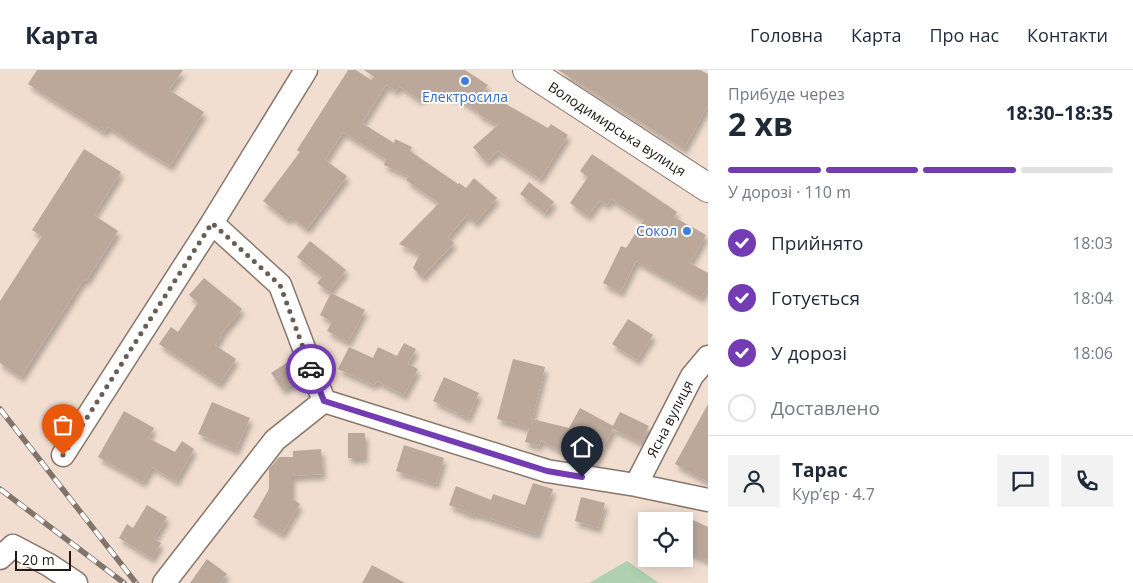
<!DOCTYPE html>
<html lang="uk">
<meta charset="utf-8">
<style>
:root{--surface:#fff;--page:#f2f2f3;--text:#1f2937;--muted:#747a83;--line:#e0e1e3;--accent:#733cb3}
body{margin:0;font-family:"Open Sans",sans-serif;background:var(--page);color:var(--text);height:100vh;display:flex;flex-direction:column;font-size:19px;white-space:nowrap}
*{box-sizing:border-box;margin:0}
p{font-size:16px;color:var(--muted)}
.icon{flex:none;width:28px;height:28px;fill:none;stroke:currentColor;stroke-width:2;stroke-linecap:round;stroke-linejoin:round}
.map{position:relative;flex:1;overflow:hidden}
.sheet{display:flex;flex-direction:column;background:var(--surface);width:425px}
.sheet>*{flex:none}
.fabs{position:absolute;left:638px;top:442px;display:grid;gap:10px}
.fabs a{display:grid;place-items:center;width:55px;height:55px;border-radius:0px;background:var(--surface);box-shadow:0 2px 12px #0003;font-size:25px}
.scale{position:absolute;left:15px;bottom:12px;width:56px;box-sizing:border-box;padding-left:5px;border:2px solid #201914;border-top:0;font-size:14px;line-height:18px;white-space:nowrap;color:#201914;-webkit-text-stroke:4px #fff;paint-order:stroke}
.pin{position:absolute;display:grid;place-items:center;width:42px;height:42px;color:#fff;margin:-51px -21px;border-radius:50% 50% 50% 0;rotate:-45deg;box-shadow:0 0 5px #0007}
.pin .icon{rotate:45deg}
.courier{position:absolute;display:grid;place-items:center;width:50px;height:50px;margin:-25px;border:4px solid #733cb3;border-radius:50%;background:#fff;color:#222;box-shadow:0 1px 6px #0007}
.summary em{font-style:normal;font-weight:700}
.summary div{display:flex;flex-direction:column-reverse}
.summary{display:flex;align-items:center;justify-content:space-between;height:85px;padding:0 20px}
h1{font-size:32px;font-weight:700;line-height:38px}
.bar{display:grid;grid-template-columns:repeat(4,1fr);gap:8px 5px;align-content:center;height:60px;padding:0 20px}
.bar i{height:6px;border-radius:4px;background:var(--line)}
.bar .selected{background:var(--accent)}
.bar p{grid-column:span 4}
.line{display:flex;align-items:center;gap:12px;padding:0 20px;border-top:1px solid var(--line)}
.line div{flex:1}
.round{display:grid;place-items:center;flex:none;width:52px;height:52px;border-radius:0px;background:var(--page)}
ol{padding:0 20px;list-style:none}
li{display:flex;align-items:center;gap:15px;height:55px}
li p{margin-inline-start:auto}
li .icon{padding:5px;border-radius:50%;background:var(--accent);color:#fff;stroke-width:4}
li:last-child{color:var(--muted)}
li i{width:28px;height:28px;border:2px solid var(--line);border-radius:50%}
header{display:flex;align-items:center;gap:30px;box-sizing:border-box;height:70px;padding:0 25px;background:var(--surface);border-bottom:1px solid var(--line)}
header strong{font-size:24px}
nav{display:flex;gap:28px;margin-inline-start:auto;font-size:18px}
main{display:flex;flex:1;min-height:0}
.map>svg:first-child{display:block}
.garden{fill:#b0d1b0}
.building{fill:#bba89b;filter:url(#shadow)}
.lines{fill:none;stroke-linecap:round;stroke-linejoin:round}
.minor-casing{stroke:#87766a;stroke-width:25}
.primary-casing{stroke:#87766a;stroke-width:30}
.minor{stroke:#fff;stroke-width:22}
.primary{stroke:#fff;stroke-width:28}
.rail-casing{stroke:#80746b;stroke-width:5.5}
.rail{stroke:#fff;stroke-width:4;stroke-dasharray:11;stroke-linecap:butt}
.done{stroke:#695e56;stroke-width:5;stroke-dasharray:0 9}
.route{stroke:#733cb3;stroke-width:6}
.shop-dot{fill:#3f7fe0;stroke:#fff;stroke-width:2}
.labels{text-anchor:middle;stroke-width:4;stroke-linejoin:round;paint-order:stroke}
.shop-label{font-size:14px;fill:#366cbe;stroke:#fff}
.street-label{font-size:14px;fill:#201914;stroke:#fff}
</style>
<header>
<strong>Карта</strong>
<nav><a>Головна</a><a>Карта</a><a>Про нас</a><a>Контакти</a></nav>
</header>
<main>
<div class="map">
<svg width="708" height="513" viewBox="0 0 708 513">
<defs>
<filter id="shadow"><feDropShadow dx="3" dy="5.5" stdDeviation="2.5" flood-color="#0004"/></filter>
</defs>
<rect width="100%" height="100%" fill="#f1ded0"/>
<path class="garden" d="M627,491L659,513H589Z"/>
<path class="building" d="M37,0H183L169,20L204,42L170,96L108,57L104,62L28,14Z
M348,0H356L371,10L374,7L364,0H465L488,15L483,21L548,58L551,54L568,65L540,109L498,81L486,92L473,77L498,55L478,44L479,42L443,19L439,26L427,18L420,30L399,16L396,21L386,15L362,53L394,73L395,69L412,77L410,81L458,114L459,113L466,118L474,108L497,128L475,153L467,145L448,167L454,173L422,207L413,198L420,184L399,174L439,133L406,110L409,106L384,95L386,89L343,62L325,90L347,106L307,159L290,146L287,150L263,131L300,82L297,80Z
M558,0H700L708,4V35L684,79Z
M84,79L121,102L94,145L118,161L86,211L84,209L21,307L0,293V231L42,166L32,160Z
M592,84L677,142L674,147L706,165L690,193L708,203V216L701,228L636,191L621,222L603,213L621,176L626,178L644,150L611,129L607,135L600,130L588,146L570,133L588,107L580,101Z
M529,112L554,132L545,143L520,124Z
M310,171L346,200L329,222L317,213L322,207L297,187Z
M204,208L242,239L221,264L222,265L215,275L236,289L219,314L159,274L171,257L178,262L198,233L189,225Z
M331,223L365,240L348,272L327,261L332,252L320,245Z
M628,249L653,265L637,290L612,274Z
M404,273L416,279L408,294L418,299L404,325L377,311L374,315L338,299L349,277L373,288L378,277L397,286Z
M513,289L545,297L532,349L569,358L580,338L613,356L620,342L649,356L640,372L613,359L594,395L585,394L541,370L539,376L525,372L529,358L497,349Z
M291,290L301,308L283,320L271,303Z
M444,307L479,323L468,348L433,331Z
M212,332L250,348L236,380L198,364Z
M708,334V412L675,394Z
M124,341L154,358L148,368L175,382L182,371L194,379L176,411L152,397L143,412L98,387Z
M348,363H365V388H348Z
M404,375L444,388L436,414L396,401Z
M321,379L323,404L292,406V429L300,434L282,464L253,447L269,419V399L279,387H293V381Z
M533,413L553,419L537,464L474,443L473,445L449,435L456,416L491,430L493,424L525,435Z
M581,427L605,433L598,458L575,451Z
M147,435L167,447L154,469L161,473L152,488L119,468L127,454L133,458Z
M691,449L708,457V491L684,480V454L689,455Z
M207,489L227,504L220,513H190Z
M372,495L405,513H362Z"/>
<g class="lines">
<defs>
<path id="minor" d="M212,153L280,215L324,331
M63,385L212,153L306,0
M636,415L692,306L708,287
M0,488L13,476L49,495L76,513
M164,513L275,370L324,331L547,401L636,415L708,430"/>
<path id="primary" d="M527,0L708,118"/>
</defs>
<use href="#minor" class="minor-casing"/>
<use href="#primary" class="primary-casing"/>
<use href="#minor" class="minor"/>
<use href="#primary" class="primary"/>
<defs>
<path id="rail" d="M0,339L136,513
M0,419L124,513"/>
</defs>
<use href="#rail" class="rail-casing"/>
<use href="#rail" class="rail"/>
</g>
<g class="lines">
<path class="done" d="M63,385L212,153L280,215L311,299"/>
<path class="route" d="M311,299L324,331L547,401L582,407"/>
</g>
<g class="shop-dot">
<circle cx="465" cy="11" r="5"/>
<circle cx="687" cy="161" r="5"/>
</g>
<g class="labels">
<g class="shop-label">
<text x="465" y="32">Електросила</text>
<text x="677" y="166" text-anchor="end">Сокол</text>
</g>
<g class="street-label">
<text transform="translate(617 59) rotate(33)" y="5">Володимирська вулиця</text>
<text transform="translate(670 349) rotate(-63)" y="5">Ясна вулиця</text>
</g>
</g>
</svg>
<div class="fabs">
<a><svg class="icon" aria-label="locate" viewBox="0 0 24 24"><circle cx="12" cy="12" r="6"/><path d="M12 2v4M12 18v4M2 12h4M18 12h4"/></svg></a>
</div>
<div class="scale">20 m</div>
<div class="pin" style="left:63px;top:385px;background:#ea580c"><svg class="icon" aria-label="bag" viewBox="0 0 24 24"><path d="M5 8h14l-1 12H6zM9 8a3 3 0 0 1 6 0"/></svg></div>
<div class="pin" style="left:582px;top:407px;background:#1f2937"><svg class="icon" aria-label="home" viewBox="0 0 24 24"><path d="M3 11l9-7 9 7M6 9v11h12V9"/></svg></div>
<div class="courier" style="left:311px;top:299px"><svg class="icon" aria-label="car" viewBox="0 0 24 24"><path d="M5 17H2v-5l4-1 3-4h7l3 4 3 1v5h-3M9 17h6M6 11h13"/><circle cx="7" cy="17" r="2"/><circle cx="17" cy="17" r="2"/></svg></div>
</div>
<section class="sheet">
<div class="summary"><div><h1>2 хв</h1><p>Прибуде через</p></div><em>18:30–18:35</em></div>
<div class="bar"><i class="selected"></i><i class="selected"></i><i class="selected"></i><i></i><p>У дорозі · 110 m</p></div>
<ol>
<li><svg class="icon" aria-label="check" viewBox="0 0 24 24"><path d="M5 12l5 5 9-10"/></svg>Прийнято<p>18:03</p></li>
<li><svg class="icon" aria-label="check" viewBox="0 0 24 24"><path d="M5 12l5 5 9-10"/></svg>Готується<p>18:04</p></li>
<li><svg class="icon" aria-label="check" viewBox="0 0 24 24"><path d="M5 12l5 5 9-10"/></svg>У дорозі<p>18:06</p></li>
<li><i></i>Доставлено</li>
</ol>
<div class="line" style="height:90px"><a class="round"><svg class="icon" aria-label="person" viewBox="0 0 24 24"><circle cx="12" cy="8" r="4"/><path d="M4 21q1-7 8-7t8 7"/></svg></a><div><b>Тарас</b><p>Кур’єр · 4.7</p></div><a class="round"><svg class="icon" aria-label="chat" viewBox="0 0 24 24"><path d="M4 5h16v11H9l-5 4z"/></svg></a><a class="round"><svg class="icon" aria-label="phone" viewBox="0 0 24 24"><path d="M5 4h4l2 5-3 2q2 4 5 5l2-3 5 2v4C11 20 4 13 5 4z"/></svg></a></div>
</section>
</main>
